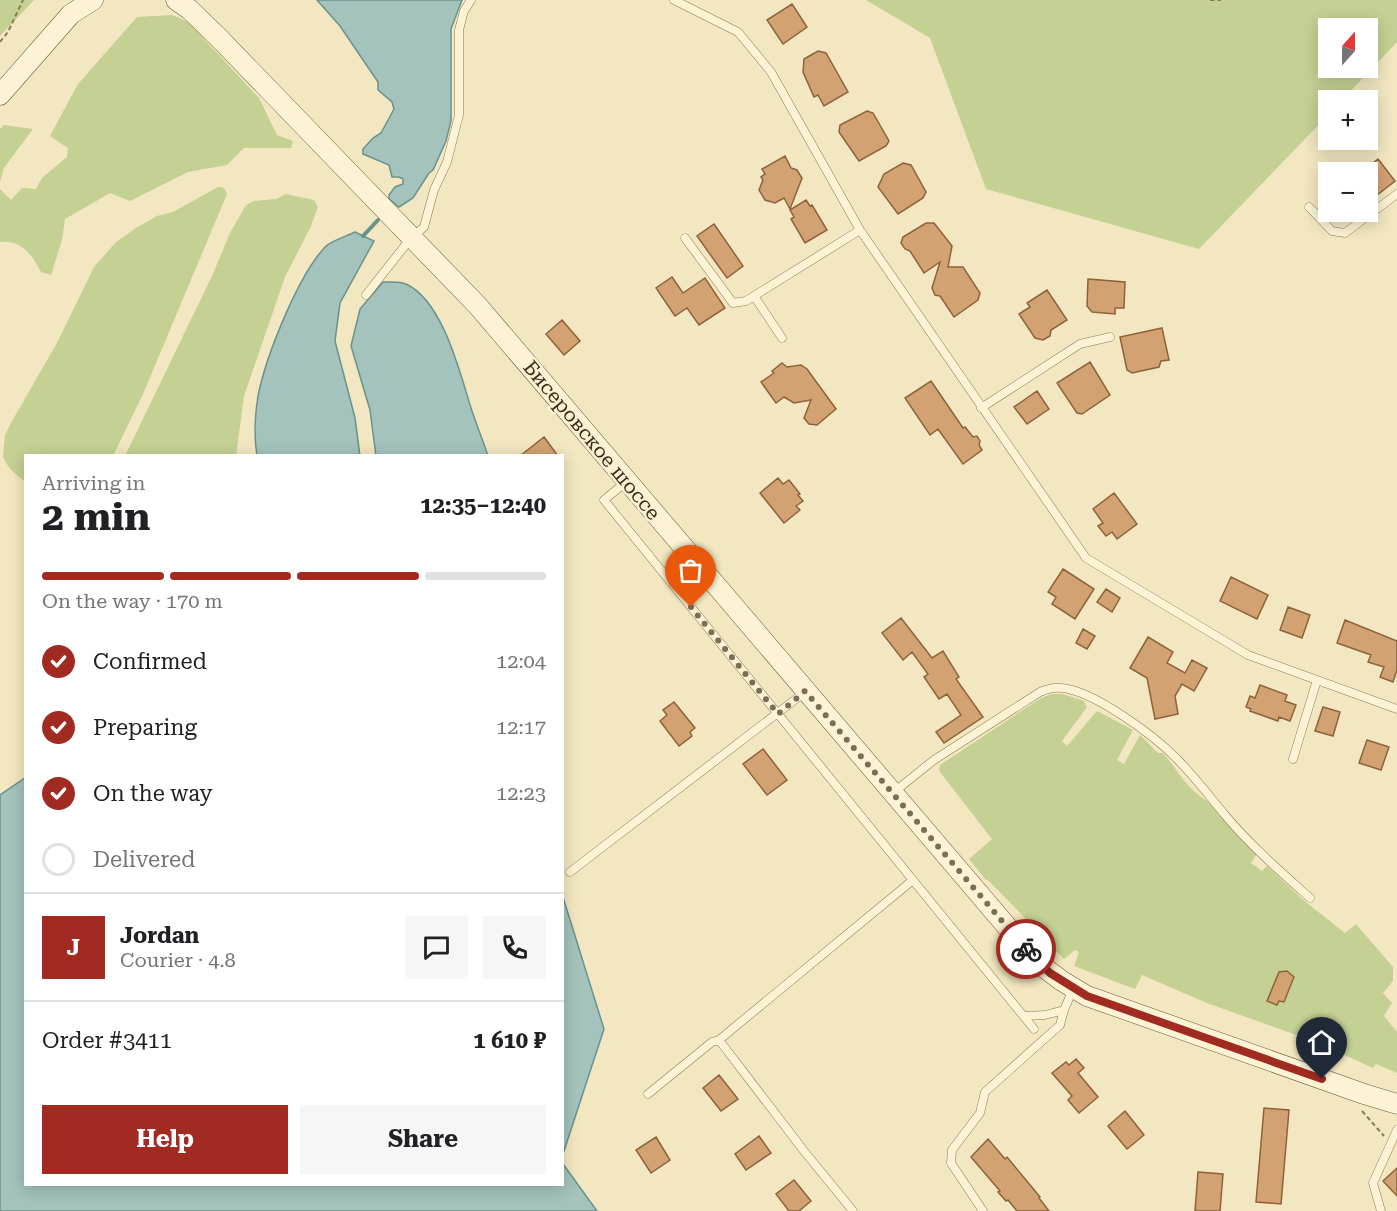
<!DOCTYPE html>
<meta charset="utf-8">
<style>
:root{--surface:#fff;--page:#f6f6f6;--text:#202124;--muted:#757577;--line:#e0e0e0;--accent:#a12a21}
body{margin:0;font-family:"Roboto Serif",serif;background:var(--page);color:var(--text);height:100vh;display:flex;flex-direction:column;font-size:22px;white-space:nowrap}
*{box-sizing:border-box;margin:0}
p{font-size:20px;color:var(--muted)}
.icon{flex:none;width:33px;height:33px;fill:none;stroke:currentColor;stroke-width:2;stroke-linecap:round;stroke-linejoin:round}
.map{position:relative;flex:1;overflow:hidden}
.panel{position:absolute;left:24px;top:454px;width:540px;height:732px;display:flex;flex-direction:column;background:var(--surface);border-radius:0px;box-shadow:0 3px 15px #0003}
.panel>*{flex:none}
.needle{width:39px;rotate:21deg}
.buttons{position:absolute;left:1318px;top:18px;display:grid;gap:12px}
.buttons a{display:grid;place-items:center;width:60px;height:60px;border-radius:0px;background:var(--surface);box-shadow:0 3px 15px #0003;font-size:30px}
.pin{position:absolute;display:grid;place-items:center;width:51px;height:51px;color:#fff;margin:-62px -26px;border-radius:50% 50% 50% 0;rotate:-45deg;box-shadow:0 0 6px #0007}
.pin .icon{rotate:45deg}
.courier{position:absolute;display:grid;place-items:center;width:60px;height:60px;margin:-30px;border:4px solid #a12a21;border-radius:50%;background:#fff;color:#222;box-shadow:0 2px 8px #0007}
.headline em{font-style:normal;font-weight:700}
.headline div{display:flex;flex-direction:column-reverse}
.headline{display:flex;align-items:center;justify-content:space-between;height:102px;padding:0 18px}
h1{font-size:39px;font-weight:700;line-height:45px}
.bar{display:grid;grid-template-columns:repeat(4,1fr);gap:9px 6px;align-content:center;height:72px;padding:0 18px}
.bar i{height:8px;border-radius:4px;background:var(--line)}
.bar .current{background:var(--accent)}
.bar p{grid-column:span 4}
.line{display:flex;align-items:center;gap:15px;padding:0 18px;border-top:2px solid var(--line)}
.line div{flex:1}
.round{display:grid;place-items:center;flex:none;width:63px;height:63px;border-radius:0px;background:var(--page)}
ol{padding:0 18px;list-style:none}
li{display:flex;align-items:center;gap:18px;height:66px}
li p{margin-inline-start:auto}
li .icon{padding:6px;border-radius:50%;background:var(--accent);color:#fff;stroke-width:4}
li:last-child{color:var(--muted)}
li i{width:33px;height:33px;border:3px solid var(--line);border-radius:50%}
.cta{display:flex;gap:12px;margin-top:auto;padding:12px 18px}
.cta a{flex:1;height:69px;border-radius:0px;background:var(--accent);color:#fff;font-size:24px;font-weight:700;line-height:69px;text-align:center}
.cta a+a{background:var(--page);color:var(--text)}
.map>svg:first-child{display:block}
.green{fill:#c4d193;fill-rule:evenodd}
.water{fill:#a3c3bc;stroke:#69928b;stroke-width:1.5}
.lines{fill:none;stroke-linecap:round;stroke-linejoin:round}
.stream{stroke:#69928b;stroke-width:4}
.building{fill:#d3a272;stroke:#8e623a;stroke-width:1.5}
.service-casing{stroke:#8c7756;stroke-width:9}
.secondary-casing{stroke:#6e5839;stroke-width:21}
.path{stroke:#8c7756;stroke-width:2;stroke-dasharray:4.5 3;stroke-linecap:butt}
.service{stroke:#fcf3d4;stroke-width:8}
.secondary{stroke:#fcf3d4;stroke-width:20}
.done{stroke:#7b6e55;stroke-width:6;stroke-dasharray:0 10.8}
.route{stroke:#a12a21;stroke-width:8}
.labels{text-anchor:middle;stroke-width:5;stroke-linejoin:round;paint-order:stroke}
.street-label{font-size:20px;fill:#3b2d1c;stroke:#f8f0d0}
</style>
<div class="map">
<svg width="1397" height="1211" viewBox="0 0 1397 1211">
<rect width="100%" height="100%" fill="#f2e7c0"/>
<path class="green" d="M0,0H34L0,36Z
M866,0H1397V42L1342,100H1329V114L1199,249L986,189L930,38ZM1329,28H1368V68H1329Z
M172,15L188,22L259,98L277,135L293,141L291,148H244L227,165L188,172L130,201L110,193L65,219L62,240L51,275L41,272C32,255 21,239 0,242V189L11,200L22,188L36,189L42,178L67,157L68,148L50,136L78,84L137,17Z
M4,125L33,129L4,168L0,182V129Z
M218,187L224,188L227,194L143,394L113,456H26L25,481C15,475 7,467 3,456L5,435L11,423L58,341L94,267L116,242L136,228L157,216L173,212Z
M286,194L314,200L318,207L311,226L285,277L244,396L236,456H125L212,276L230,233L246,205L254,201L276,199Z
M1052,694H1063L1084,701L1087,707L1062,741L1067,746L1097,711L1133,730L1117,760L1124,764L1140,735L1158,753H1163C1174,765 1181,779 1193,790C1198,796 1206,799 1211,805C1225,823 1240,838 1257,854L1251,863L1262,871L1267,866L1302,899L1345,933L1356,924L1393,967V981L1383,993L1392,1003L1384,1016L1397,1032V1073L1376,1064L1373,1068L1316,1042L1207,1003L1142,975L1135,989L1074,966L1079,952L1075,950L1064,959L1052,947L1054,941L1032,920L1029,922L988,880H986L969,859L992,839L943,776L939,770L940,765L1041,698Z"/>
<path class="water" d="M317,0H462L451,29V121L446,141L433,170L429,173L413,198L399,207L389,199V195L395,187L403,184V179L399,177H392L389,165L363,154V149L373,138L381,133L394,109L392,102L378,90V82L340,26Z
M355,232L374,241L340,303L335,341L355,418L360,456H257C254,438 255,415 258,396C266,356 298,275 326,246C333,240 347,236 355,232Z
M383,282C390,282 400,281 406,284C443,301 460,373 471,408C476,424 483,440 488,456H376L370,410L351,346L360,309Z
M25,778L26,1185H562L563,1164L597,1211H0V795Z
M562,894L604,1029L563,1154H562Z"/>
<g class="lines">
<path class="stream" d="M363,236L378,220"/>
</g>
<path class="building" d="M792,4L807,27L783,44L767,20Z
M818,51L826,53L848,92L824,106L818,95L814,97L803,72L804,59Z
M867,111L873,113L889,141L886,146L859,161L839,132L840,125Z
M785,156L791,168L797,170L802,178L790,209L784,198L775,203L765,200L759,190L763,180L761,177L765,174L762,169Z
M1378,159L1395,181L1368,202V167Z
M903,163L911,165L926,192L923,198L898,214L878,187L884,174Z
M806,200L810,206L812,205L827,230L805,243L791,219L794,217L790,210Z
M926,223H934L952,246L948,267H963L980,293L978,300L954,317L940,296L935,295L932,288L940,262L924,273L910,251L905,249L901,243L903,237Z
M714,224L743,266L727,278L697,236Z
M672,277L683,293L705,278L725,308L699,325L687,308L675,316L656,288Z
M1088,279L1125,282L1124,308H1115V314L1092,312L1087,306Z
M1047,290L1067,320L1051,330L1050,336L1043,340L1035,338L1019,314L1030,307L1027,303Z
M562,320L580,341L564,355L546,334Z
M1162,328L1169,360L1161,361L1159,367L1132,373L1127,370L1120,337Z
M1090,362L1110,395L1082,414L1077,413L1057,383Z
M782,363L787,367L801,365L807,369L836,409L817,425L809,424L804,418L811,400L794,403L784,397L776,403L761,382L774,373L772,371Z
M931,381L963,428L965,427L973,437L977,436L980,441L979,445L982,450L963,464L938,429L930,435L905,398Z
M1037,391L1049,409L1027,424L1014,407Z
M544,437L558,456H520Z
M778,478L783,484L789,480L800,494L798,495L803,501L796,506L800,510L784,523L760,493Z
M1114,493L1137,524L1117,539L1112,532L1106,536L1098,526L1103,523L1093,509Z
M1063,569L1094,589L1075,619L1052,604L1056,597L1048,592Z
M1231,577L1268,595L1257,619L1220,601Z
M1106,589L1120,598L1112,612L1097,602Z
M1288,607L1310,615L1302,638L1280,630Z
M901,618L932,658L943,651L959,677L956,679L983,717L944,743L936,732L961,715L947,694L939,699L924,677L928,674L912,652L903,660L882,633Z
M1345,620L1397,641V670L1393,682L1380,677L1384,667L1368,662L1371,655L1337,643Z
M1083,629L1095,636L1087,649L1076,643Z
M1148,637L1173,652L1167,663L1185,673L1192,660L1207,668L1194,691L1182,684L1175,696L1178,714L1155,719L1147,678L1130,668Z
M1260,685L1287,695L1285,701L1296,705L1290,721L1279,717L1278,721L1250,711L1251,709L1246,707L1250,696L1255,698Z
M674,702L695,728L690,732L692,736L679,746L660,721L667,715L663,710Z
M1323,707L1340,712L1333,736L1315,731Z
M1367,740L1389,747L1381,770L1359,763Z
M763,749L787,780L767,795L743,764Z
M1287,971L1294,977L1284,1002L1279,1001L1277,1005L1267,1001L1279,972Z
M1076,1059L1084,1068L1078,1073L1098,1097L1079,1113L1068,1100L1072,1096L1052,1073L1066,1062L1069,1065Z
M719,1075L738,1099L721,1111L703,1088Z
M1264,1108L1289,1110L1281,1204L1256,1202Z
M1125,1111L1144,1135L1127,1149L1108,1126Z
M759,1136L771,1153L746,1170L735,1154Z
M656,1137L670,1160L651,1173L636,1150Z
M988,1139L1005,1159L1007,1157L1040,1197L1039,1198L1049,1211H1017L1008,1200L1006,1201L998,1192L1000,1191L971,1157Z
M1397,1168V1196L1383,1181Z
M1198,1172L1223,1174L1220,1211H1195Z
M794,1180L811,1201L799,1211H789L776,1194Z"/>
<g class="lines">
<defs>
<path id="service" d="M674,0L738,32L771,72L860,230L1086,558L1248,655L1397,709
M1309,207L1332,231L1345,233L1397,194
M685,238L733,303L746,301L754,296
M366,295L411,238L424,227L434,190L447,162L459,115V30L464,11L471,0
M782,338L754,296L860,230
M981,408L1080,344L1110,337
M626,482L604,500L1034,1029
M1293,759L1317,680
M894,792L934,760L1040,692C1047,689 1054,687 1062,688C1094,691 1155,736 1177,759C1195,777 1209,796 1225,815C1250,845 1281,872 1310,898
M570,872L805,692
M1024,1016L1045,1015L1064,1010
M719,1040L804,1151L853,1211
M648,1094L712,1042L719,1040L913,880
M983,1211L951,1163L952,1150L980,1113L985,1092L1060,1025L1064,1010L1073,989
M1381,1211L1373,1183L1397,1130"/>
<path id="secondary" d="M176,0L189,9L218,37L478,306L1038,963L1062,981L1087,996L1364,1094L1397,1104
M0,95L71,14L93,0"/>
</defs>
<use href="#service" class="service-casing"/>
<use href="#secondary" class="secondary-casing"/>
<path class="path" d="M1210,0H1221
M0,42L8,32L23,0
M1362,1111L1384,1136"/>
<use href="#service" class="service"/>
<use href="#secondary" class="secondary"/>
</g>
<g class="lines">
<path class="done" d="M691,607L778,714L805,691L1026,949"/>
<path class="route" d="M1026,949L1050,973L1087,996L1322,1079"/>
</g>
<g class="labels">
<g class="street-label">
<text transform="translate(592 440) rotate(50)" y="7">Бисеровское шоссе</text>
</g>
</g>
</svg>
<div class="buttons">
<a><svg class="needle" viewBox="-14 -14 28 28"><path d="M0-13l5 13h-10z" fill="#e53935"/><path d="M0 13l5-13h-10z" fill="#757577"/></svg></a>
<a>+</a>
<a>−</a>
</div>
<div class="pin" style="left:691px;top:607px;background:#ea580c"><svg class="icon" aria-label="bag" viewBox="0 0 24 24"><path d="M5 8h14l-1 12H6zM9 8a3 3 0 0 1 6 0"/></svg></div>
<div class="pin" style="left:1322px;top:1079px;background:#1f2937"><svg class="icon" aria-label="home" viewBox="0 0 24 24"><path d="M3 11l9-7 9 7M6 9v11h12V9"/></svg></div>
<div class="courier" style="left:1026px;top:949px"><svg class="icon" aria-label="bike" viewBox="0 0 24 24"><circle cx="6" cy="16" r="4"/><circle cx="18" cy="16" r="4"/><path d="M6 16l4-8h5l3 8M10 8l3 8H6M13 5h3"/></svg></div>
<section class="panel">
<div class="headline"><div><h1>2 min</h1><p>Arriving in</p></div><em>12:35–12:40</em></div>
<div class="bar"><i class="current"></i><i class="current"></i><i class="current"></i><i></i><p>On the way · 170 m</p></div>
<ol>
<li><svg class="icon" aria-label="check" viewBox="0 0 24 24"><path d="M5 12l5 5 9-10"/></svg>Confirmed<p>12:04</p></li>
<li><svg class="icon" aria-label="check" viewBox="0 0 24 24"><path d="M5 12l5 5 9-10"/></svg>Preparing<p>12:17</p></li>
<li><svg class="icon" aria-label="check" viewBox="0 0 24 24"><path d="M5 12l5 5 9-10"/></svg>On the way<p>12:23</p></li>
<li><i></i>Delivered</li>
</ol>
<div class="line" style="height:108px"><b class="round" style="background:var(--accent);color:#fff">J</b><div><b>Jordan</b><p>Courier · 4.8</p></div><a class="round"><svg class="icon" aria-label="chat" viewBox="0 0 24 24"><path d="M4 5h16v11H9l-5 4z"/></svg></a><a class="round"><svg class="icon" aria-label="phone" viewBox="0 0 24 24"><path d="M5 4h4l2 5-3 2q2 4 5 5l2-3 5 2v4C11 20 4 13 5 4z"/></svg></a></div>
<div class="line" style="height:78px"><div>Order #3411</div><b>1 610 ₽</b></div>
<div class="cta"><a>Help</a><a>Share</a></div>
</section>
</div>
